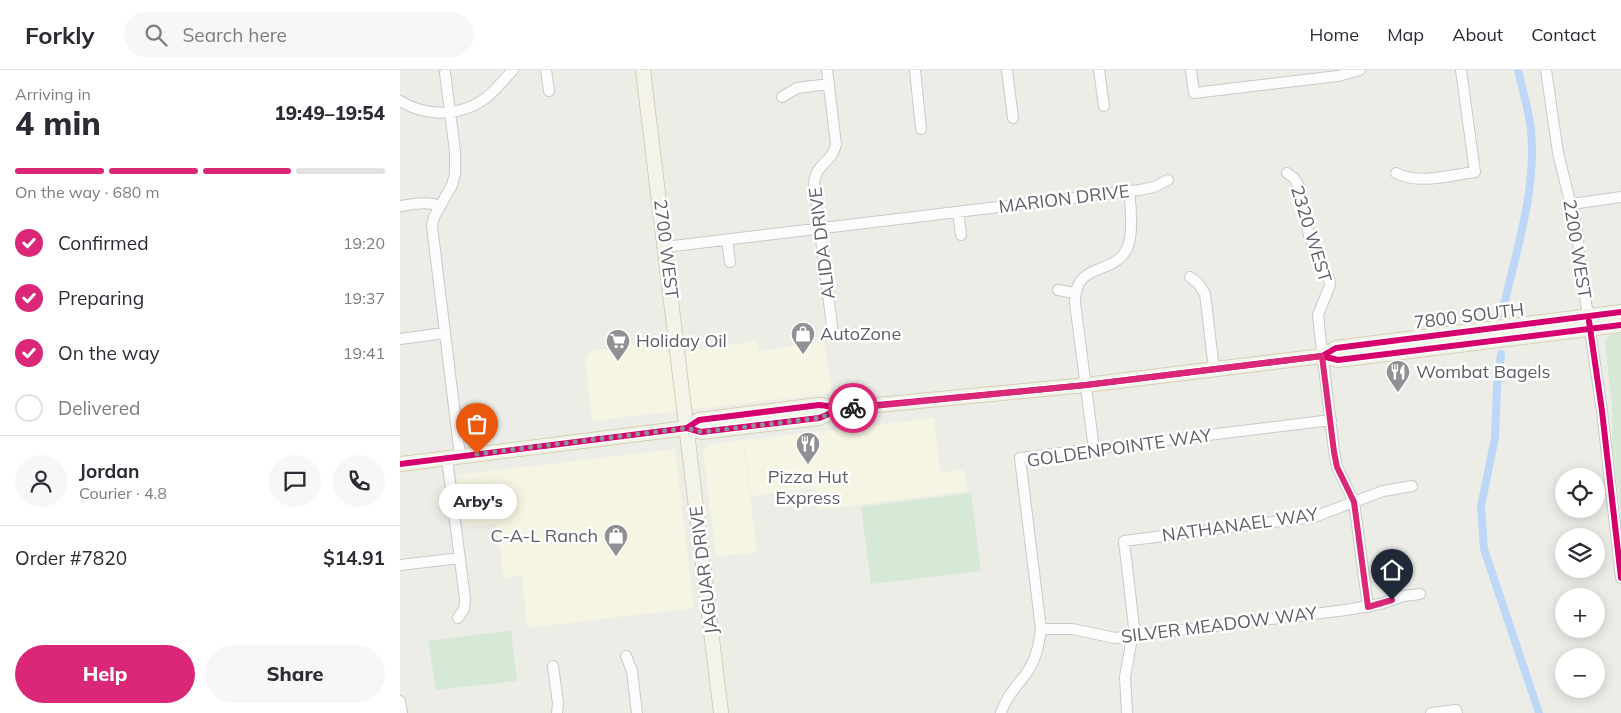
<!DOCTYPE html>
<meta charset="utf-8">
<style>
:root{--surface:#fff;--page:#f7f7f7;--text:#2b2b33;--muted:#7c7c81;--line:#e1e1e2;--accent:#db2777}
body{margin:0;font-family:Mulish,sans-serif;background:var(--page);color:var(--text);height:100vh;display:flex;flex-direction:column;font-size:19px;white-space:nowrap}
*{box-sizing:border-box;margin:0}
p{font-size:16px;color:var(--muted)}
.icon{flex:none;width:28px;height:28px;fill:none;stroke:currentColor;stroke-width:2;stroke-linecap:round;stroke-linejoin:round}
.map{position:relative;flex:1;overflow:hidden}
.drawer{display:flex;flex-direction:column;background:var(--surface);width:400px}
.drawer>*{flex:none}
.tools{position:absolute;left:1155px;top:398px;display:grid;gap:10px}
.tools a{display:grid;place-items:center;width:50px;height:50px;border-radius:50%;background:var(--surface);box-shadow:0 2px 12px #0003;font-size:25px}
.pin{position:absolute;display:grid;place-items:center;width:42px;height:42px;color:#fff;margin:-51px -21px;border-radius:50% 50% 50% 0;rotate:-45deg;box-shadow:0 0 5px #0007}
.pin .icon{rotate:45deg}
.courier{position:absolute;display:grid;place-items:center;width:50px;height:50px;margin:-25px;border:4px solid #db2777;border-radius:50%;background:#fff;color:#222;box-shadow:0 1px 6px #0007}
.bubble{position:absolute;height:35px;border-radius:18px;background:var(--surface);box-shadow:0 2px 12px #0003;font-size:16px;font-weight:800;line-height:35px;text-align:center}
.summary em{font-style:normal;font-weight:800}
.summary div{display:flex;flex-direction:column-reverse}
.summary{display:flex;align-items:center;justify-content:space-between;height:85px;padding:0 15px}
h1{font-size:32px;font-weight:800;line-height:38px}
.bar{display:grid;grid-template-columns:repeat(4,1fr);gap:8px 5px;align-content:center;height:60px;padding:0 15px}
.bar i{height:6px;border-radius:4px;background:var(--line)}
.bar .current{background:var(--accent)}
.bar p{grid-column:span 4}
.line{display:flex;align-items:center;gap:12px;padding:0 15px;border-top:1px solid var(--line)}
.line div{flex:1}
.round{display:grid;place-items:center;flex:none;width:52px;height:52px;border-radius:26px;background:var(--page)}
ol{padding:0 15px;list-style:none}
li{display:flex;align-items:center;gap:15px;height:55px}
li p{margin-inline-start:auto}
li .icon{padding:5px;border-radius:50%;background:var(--accent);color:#fff;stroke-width:4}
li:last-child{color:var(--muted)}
li i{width:28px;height:28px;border:2px solid var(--line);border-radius:50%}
.cta{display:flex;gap:10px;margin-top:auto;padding:10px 15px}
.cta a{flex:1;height:58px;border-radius:30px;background:var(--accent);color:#fff;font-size:20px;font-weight:800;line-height:58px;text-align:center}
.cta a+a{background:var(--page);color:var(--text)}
header{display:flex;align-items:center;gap:30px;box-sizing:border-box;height:70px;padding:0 25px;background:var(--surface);border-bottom:1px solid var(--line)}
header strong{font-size:24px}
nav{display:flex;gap:28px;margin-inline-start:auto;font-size:18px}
.search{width:350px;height:45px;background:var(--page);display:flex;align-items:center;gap:12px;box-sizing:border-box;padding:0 18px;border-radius:28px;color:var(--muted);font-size:19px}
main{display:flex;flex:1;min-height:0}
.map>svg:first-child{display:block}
.commercial{fill:#f6f4e2}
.green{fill:#d6e9d6}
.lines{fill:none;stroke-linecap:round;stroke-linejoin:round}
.canal{stroke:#bdd8f7;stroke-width:8}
.minor-casing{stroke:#c9c9c9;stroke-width:12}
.major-casing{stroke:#d4cfb6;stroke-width:16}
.minor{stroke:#fcfcfc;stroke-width:10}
.major{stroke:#f3f3e9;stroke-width:14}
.cycleway-casing{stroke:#fff;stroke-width:9}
.cycleway{stroke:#d6006c;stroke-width:6}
.done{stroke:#8f9194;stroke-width:5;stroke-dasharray:0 9}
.route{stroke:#db2777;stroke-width:6}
.labels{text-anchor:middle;stroke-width:5;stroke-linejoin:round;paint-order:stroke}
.street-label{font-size:18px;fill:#5d6066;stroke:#fff}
.poi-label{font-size:18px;fill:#5d6066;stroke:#fff;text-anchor:start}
</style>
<header>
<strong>Forkly</strong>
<div class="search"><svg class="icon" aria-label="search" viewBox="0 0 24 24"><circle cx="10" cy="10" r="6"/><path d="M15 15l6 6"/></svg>Search here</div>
<nav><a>Home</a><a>Map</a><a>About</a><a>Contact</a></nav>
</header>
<main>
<section class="drawer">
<div class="summary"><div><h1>4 min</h1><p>Arriving in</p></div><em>19:49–19:54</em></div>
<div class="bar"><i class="current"></i><i class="current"></i><i class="current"></i><i></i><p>On the way · 680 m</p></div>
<ol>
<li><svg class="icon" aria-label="check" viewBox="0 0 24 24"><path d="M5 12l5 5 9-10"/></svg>Confirmed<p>19:20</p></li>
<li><svg class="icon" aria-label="check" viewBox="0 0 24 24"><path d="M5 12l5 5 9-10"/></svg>Preparing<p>19:37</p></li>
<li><svg class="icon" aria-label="check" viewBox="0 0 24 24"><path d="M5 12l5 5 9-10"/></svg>On the way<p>19:41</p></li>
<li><i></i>Delivered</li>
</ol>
<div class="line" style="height:90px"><a class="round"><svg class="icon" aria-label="person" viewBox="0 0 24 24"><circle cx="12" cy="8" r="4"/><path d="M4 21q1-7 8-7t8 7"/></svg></a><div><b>Jordan</b><p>Courier · 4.8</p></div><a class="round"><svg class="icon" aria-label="chat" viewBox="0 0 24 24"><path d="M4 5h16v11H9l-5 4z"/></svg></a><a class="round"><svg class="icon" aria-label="phone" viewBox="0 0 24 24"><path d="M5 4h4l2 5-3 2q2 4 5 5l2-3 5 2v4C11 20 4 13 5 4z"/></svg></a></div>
<div class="line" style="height:65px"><div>Order #7820</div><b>$14.91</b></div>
<div class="cta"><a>Help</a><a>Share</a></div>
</section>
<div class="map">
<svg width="1221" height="643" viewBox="0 0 1221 643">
<rect width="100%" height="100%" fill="#edede8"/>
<path class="commercial" d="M265,271L267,283L357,271L358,281L424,272L432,323L192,351L185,288L189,287L188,281Z
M534,348L540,402L564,400L567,421L418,440L414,418L351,426L344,370Z
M343,370L357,482L316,487L303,381L308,374Z
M275,379L294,538L127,558L122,506L104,508L96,454L63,457L56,405Z"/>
<path class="green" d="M1221,263V443L1212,374V336L1205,273C1206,265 1214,264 1221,263Z
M571,423L581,501L471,514L461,437Z
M111,560L117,611L36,620L28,571Z"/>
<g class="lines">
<path class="canal" d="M1102,244C1115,184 1137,121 1131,60C1129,40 1122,19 1118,0
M1101,284L1097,318L1095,368L1081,436L1084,479L1139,643"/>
<defs>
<path id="minor" d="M146,0L149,21
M427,0L436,74C433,92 415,94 414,114L433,264
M515,0L521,59
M607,0L613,48
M699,0L704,36
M791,0L794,23L938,6L960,0
M1146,0L1158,83L1176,156L1186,233L1202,341L1221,508
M45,3L55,81V104L52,115L34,147L32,156L60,386
M382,27L397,18L429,14
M0,31C27,47 60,47 86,28C96,20 104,9 113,0
M887,103L894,108L900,118L909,166L929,209L930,215L918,245L920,264L934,381L937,397L954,432L968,537
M996,103C1019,115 1050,105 1075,102L1061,0
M1172,134L1221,127
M0,136C14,134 27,131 40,136
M558,142L561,165
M327,170L330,192
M265,177L740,120L754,117L768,110
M790,207L798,213L805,224L814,299
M658,220L675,223
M0,269L44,263
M694,379L675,233C675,192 709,206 725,182C734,170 731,136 729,121
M47,388L65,529L64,539L58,548
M0,495L60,488
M641,559H672L715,568L946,540L980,534L1004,526L1020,524
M226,586L232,601L237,643
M153,596L158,633L157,643
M0,631L2,643
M601,643C606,627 616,617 626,604C636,590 639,575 641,559L620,388L931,350
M727,643L725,607L734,557L724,471L914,447L983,421L1012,416
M1031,643L1056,640L1057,643"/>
<path id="major" d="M243,0L321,643
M922,286L936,278L1221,242
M287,358L299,350L419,335L446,338L686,315L922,286L938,290L1221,255
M0,394L287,358L301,362L419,348L440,339"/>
</defs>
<use href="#minor" class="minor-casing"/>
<use href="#major" class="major-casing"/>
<use href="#minor" class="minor"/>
<use href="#major" class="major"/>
<defs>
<path id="cycleway" d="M1189,251L1202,341L1221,508
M922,286L936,278L1221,242
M287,358L299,350L419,335L446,338L686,315L922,286L938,290L1221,255
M0,394L287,358L301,362L419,348L441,339"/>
</defs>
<use href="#cycleway" class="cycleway-casing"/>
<use href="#cycleway" class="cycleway"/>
</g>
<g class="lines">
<path class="done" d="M77,384L287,358L302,362L419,348L441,339L453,338"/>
<path class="route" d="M453,338L686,315L922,286L934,382L937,397L954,432L968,537L992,530"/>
</g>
<defs>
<symbol id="shop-pin" viewBox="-11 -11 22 30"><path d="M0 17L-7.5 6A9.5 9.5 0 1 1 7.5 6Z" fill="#8f9194" stroke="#fff"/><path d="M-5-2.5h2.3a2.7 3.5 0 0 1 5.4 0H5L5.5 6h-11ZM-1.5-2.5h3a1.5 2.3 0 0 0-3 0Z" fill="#fff"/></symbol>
<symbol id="supermarket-pin" viewBox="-11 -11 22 30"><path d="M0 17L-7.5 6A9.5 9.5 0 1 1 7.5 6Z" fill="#8f9194" stroke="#fff"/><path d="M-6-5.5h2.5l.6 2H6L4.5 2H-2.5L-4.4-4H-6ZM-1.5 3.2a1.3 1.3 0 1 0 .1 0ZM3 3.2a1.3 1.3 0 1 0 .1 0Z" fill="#fff"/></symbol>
<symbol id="restaurant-pin" viewBox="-11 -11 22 30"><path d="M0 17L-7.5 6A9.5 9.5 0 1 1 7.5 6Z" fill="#8f9194" stroke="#fff"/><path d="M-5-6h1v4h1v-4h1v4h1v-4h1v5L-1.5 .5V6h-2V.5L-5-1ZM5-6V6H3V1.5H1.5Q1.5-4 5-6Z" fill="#fff"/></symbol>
</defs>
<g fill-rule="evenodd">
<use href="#shop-pin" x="389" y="250" width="28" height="38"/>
<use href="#supermarket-pin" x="204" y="257" width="28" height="38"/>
<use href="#restaurant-pin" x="984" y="288" width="28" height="38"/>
<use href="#restaurant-pin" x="394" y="360" width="28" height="38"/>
<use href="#shop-pin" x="202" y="452" width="28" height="38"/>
</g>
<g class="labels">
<g class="street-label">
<text transform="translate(664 129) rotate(-7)" y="6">MARION DRIVE</text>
<text transform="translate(911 164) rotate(73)" y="6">2320 WEST</text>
<text transform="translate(422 173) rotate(-97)" y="6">ALIDA DRIVE</text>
<text transform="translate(266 179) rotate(83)" y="6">2700 WEST</text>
<text transform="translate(1177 179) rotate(81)" y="6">2200 WEST</text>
<text transform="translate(1069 246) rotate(-7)" y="6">7800 SOUTH</text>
<text transform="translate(719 378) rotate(-8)" y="6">GOLDENPOINTE WAY</text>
<text transform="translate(840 455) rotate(-8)" y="6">NATHANAEL WAY</text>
<text transform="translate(304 500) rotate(-97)" y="6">JAGUAR DRIVE</text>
<text transform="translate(819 555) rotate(-7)" y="6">SILVER MEADOW WAY</text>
</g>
<g class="poi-label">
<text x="420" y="270">AutoZone</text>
<text x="236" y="277">Holiday Oil</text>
<text x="1016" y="308">Wombat Bagels</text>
<text x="408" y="413" text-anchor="middle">Pizza Hut<tspan x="408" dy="21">Express</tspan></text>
<text x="198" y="472" text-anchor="end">C-A-L Ranch</text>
</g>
</g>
</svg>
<div class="tools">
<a><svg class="icon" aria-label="locate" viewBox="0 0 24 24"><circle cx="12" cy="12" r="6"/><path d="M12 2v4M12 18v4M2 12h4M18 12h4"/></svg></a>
<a><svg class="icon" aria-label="layers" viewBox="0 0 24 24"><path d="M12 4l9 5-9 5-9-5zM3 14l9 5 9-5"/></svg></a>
<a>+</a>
<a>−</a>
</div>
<div class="pin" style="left:77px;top:384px;background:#ea580c"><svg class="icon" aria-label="bag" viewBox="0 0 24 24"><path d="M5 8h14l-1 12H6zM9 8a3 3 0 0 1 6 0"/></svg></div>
<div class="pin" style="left:992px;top:530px;background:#1f2937"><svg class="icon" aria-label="home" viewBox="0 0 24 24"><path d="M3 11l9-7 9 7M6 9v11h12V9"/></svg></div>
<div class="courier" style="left:453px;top:338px"><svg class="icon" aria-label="bike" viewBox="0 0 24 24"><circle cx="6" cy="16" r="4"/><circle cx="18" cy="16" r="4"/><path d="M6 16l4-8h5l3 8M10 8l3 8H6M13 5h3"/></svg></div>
<div class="bubble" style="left:39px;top:414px;width:78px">Arby's</div>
</div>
</main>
